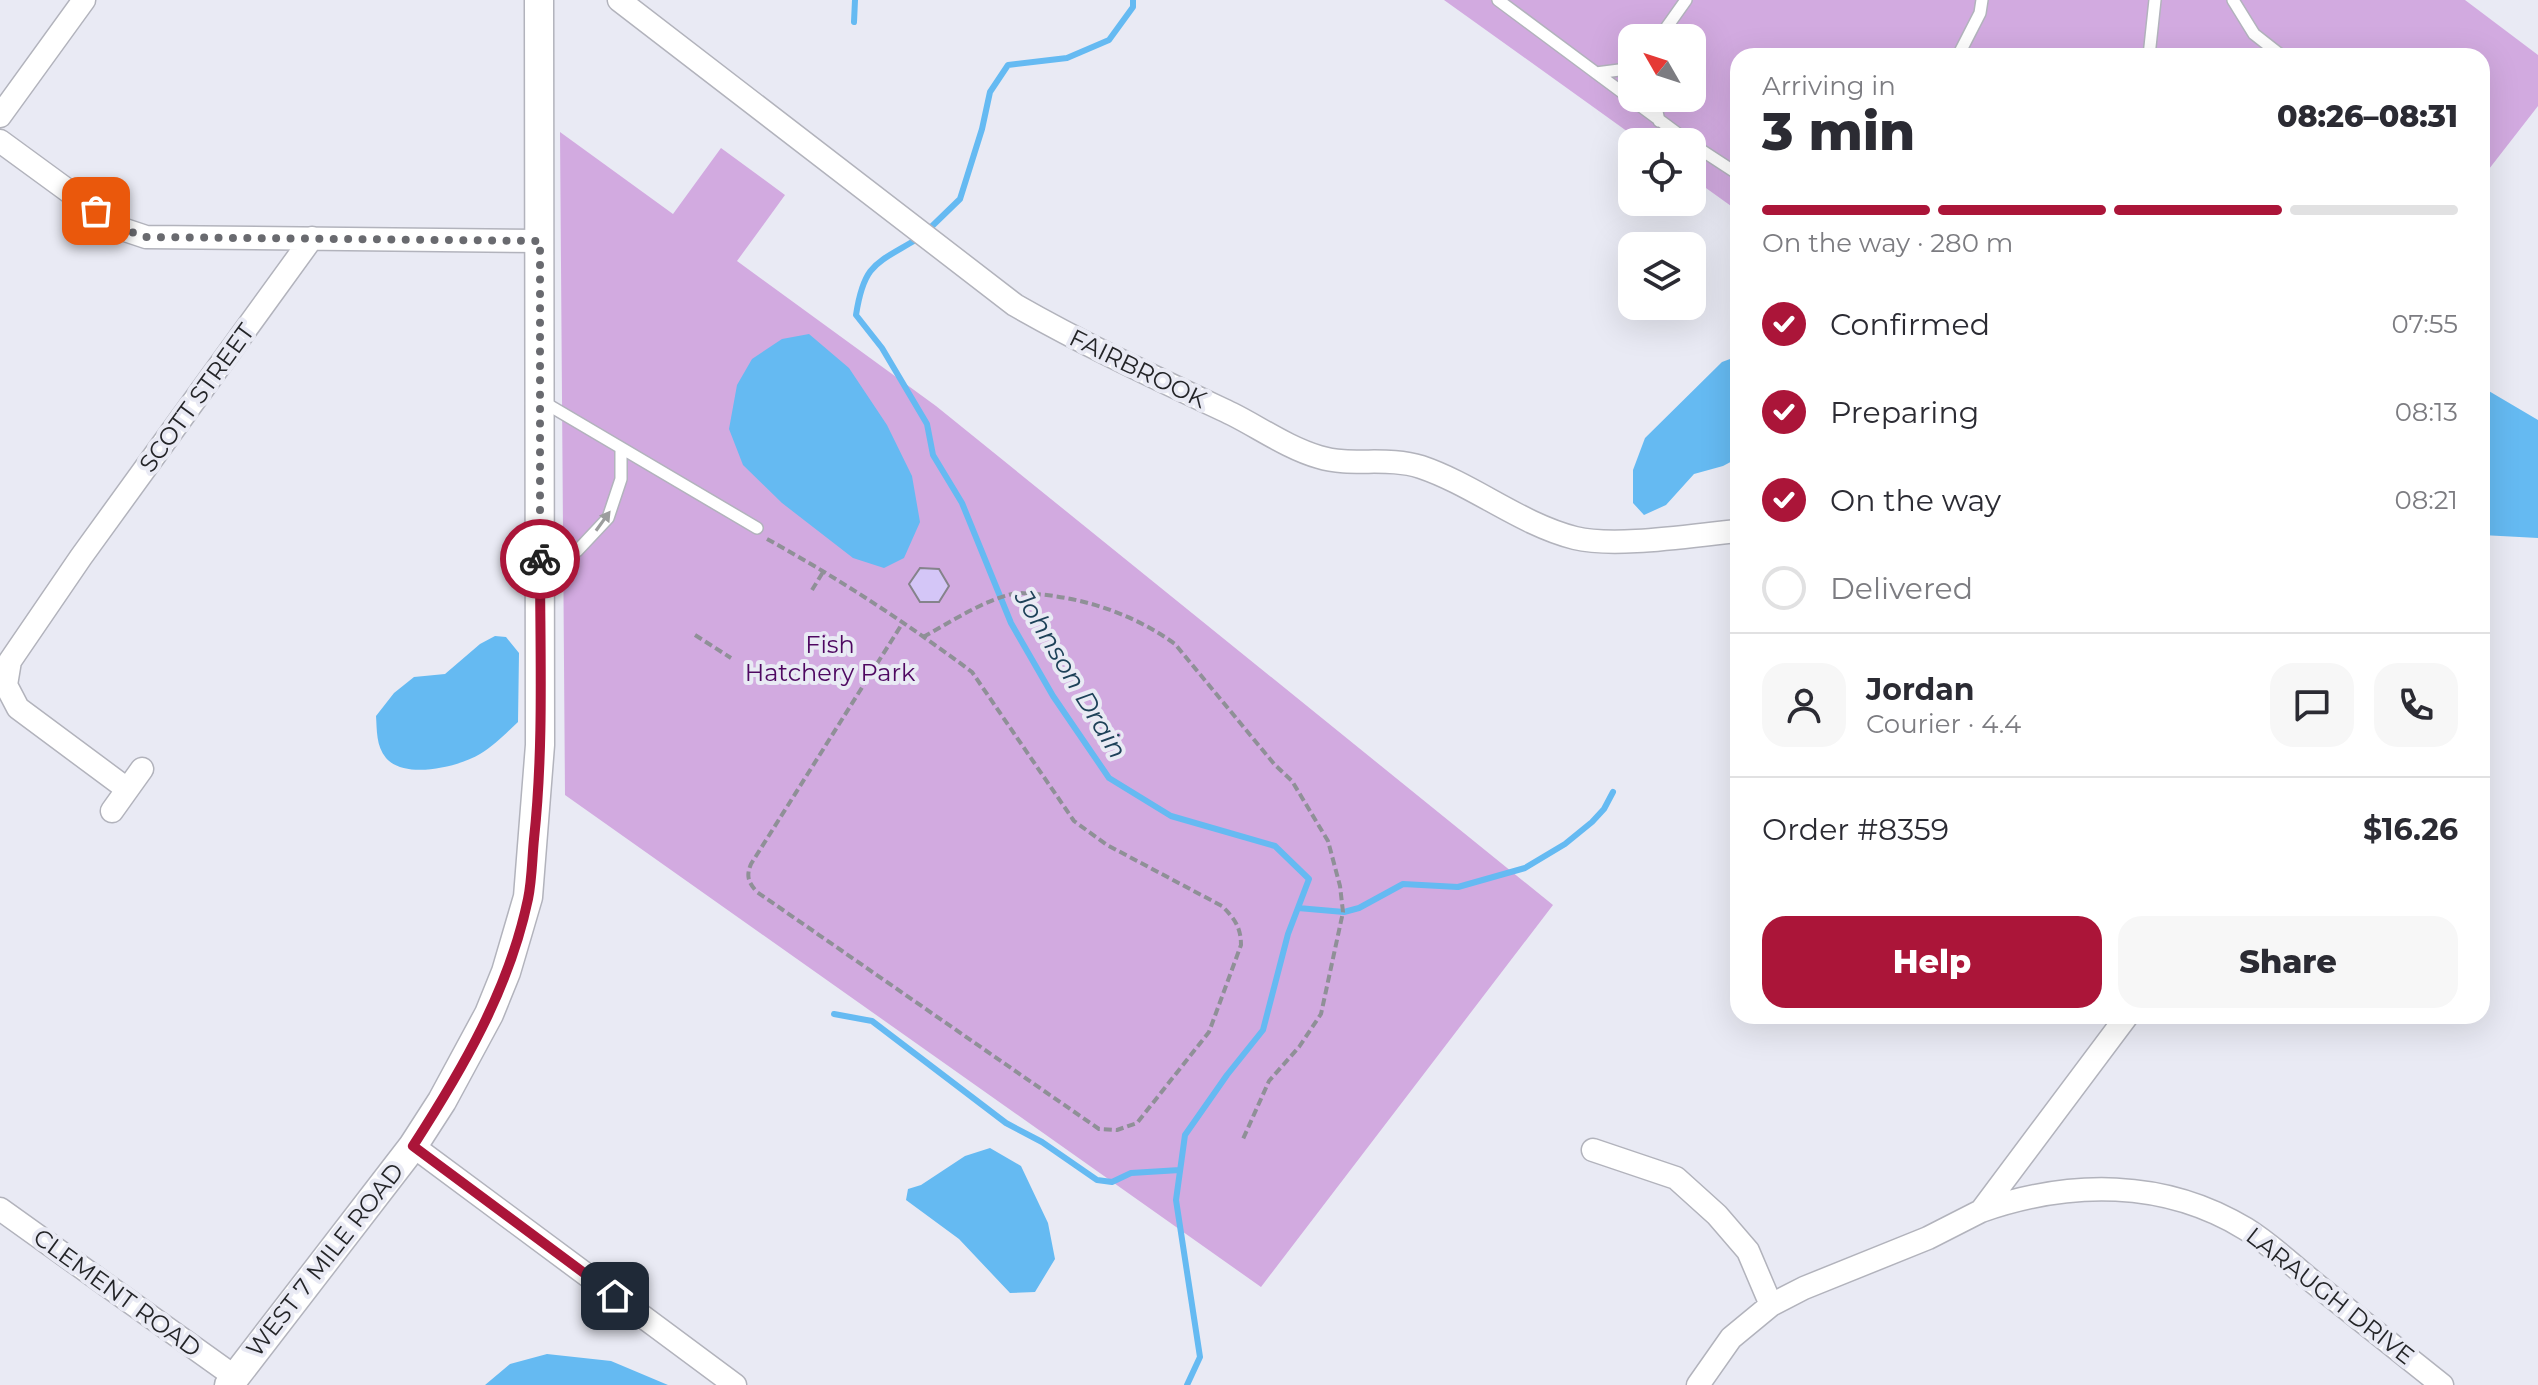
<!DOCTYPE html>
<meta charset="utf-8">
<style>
:root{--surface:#fff;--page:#f7f7f7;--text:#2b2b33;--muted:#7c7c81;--line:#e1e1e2;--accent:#ab1539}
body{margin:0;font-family:Montserrat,sans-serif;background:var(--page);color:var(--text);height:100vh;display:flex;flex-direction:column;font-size:30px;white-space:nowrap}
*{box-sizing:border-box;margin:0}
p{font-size:26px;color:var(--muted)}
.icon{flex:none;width:44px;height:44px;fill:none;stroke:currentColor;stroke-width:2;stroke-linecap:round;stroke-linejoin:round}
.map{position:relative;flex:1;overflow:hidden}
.drawer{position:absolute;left:1730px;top:48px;width:760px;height:976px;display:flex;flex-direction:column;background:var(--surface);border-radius:24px;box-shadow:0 8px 32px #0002}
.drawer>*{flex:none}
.needle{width:52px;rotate:309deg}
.fabs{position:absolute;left:1618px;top:24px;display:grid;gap:16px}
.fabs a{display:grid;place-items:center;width:88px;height:88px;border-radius:16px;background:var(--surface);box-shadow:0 8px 32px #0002;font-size:40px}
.pin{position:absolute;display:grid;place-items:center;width:68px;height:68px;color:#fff;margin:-34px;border-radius:16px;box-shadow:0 4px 12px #0006}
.courier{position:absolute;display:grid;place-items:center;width:80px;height:80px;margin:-40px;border:6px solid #ab1539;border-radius:50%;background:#fff;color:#222;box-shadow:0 2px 10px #0007}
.headline em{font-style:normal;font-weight:800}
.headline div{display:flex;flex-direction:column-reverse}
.headline{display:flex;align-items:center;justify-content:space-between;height:136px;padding:0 32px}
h1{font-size:52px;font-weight:800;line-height:60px}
.bar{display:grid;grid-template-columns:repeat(4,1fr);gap:12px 8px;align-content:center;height:96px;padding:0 32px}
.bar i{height:10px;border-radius:6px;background:var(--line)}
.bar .active{background:var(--accent)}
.bar p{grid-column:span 4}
.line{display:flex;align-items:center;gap:20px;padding:0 32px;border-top:2px solid var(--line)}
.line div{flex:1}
.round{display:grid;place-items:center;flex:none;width:84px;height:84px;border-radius:24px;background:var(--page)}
ol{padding:0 32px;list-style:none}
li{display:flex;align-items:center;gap:24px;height:88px}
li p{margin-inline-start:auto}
li .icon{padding:8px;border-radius:50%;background:var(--accent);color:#fff;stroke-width:4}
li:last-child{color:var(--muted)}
li i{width:44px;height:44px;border:4px solid var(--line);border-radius:50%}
.button{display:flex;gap:16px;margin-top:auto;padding:16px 32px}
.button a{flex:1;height:92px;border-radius:24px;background:var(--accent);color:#fff;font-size:32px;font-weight:800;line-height:92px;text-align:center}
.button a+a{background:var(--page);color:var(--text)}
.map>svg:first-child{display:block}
.green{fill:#d2aae0;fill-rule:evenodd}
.water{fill:#65baf2}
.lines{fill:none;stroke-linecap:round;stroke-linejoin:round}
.stream{stroke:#65baf2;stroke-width:6}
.building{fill:#d4c6f7;stroke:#85838b;stroke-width:2}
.service-casing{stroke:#b2b3bc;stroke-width:14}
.minor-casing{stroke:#b2b3bc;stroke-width:25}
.tertiary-casing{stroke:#b2b3bc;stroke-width:31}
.path{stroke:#8f9097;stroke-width:4;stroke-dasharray:8 4;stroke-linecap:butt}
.service{stroke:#fff;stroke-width:11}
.minor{stroke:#fff;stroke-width:22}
.tertiary{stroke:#fff;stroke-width:28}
.oneway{fill:#9c9d9e}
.done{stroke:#696a6f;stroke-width:8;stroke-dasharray:0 14.4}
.route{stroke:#ab1539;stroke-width:10}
.labels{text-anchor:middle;stroke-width:8;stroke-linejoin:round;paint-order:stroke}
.street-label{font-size:24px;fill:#242528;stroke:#e9eaf4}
.park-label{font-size:24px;fill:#4e0861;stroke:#e9eaf4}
.water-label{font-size:26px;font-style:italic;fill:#1d4158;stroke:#e9eaf4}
</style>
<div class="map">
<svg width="2538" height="1385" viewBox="0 0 2538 1385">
<rect width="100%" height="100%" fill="#e9eaf4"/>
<path class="green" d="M1444,0H2465L2538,55V106L2482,178V56H1738V211L1692,178V142H1642ZM1632,38H1692V98H1632Z
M560,132L673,214L721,148L785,195L737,261L936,406L1553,905L1261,1287L565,795Z"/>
<path class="water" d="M809,334L849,368L887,425L912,476L920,522L904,558L884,568L853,558L782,503L743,465L729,429L737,385L752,359L782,339Z
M1738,356V458L1723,466L1694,474L1666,505L1644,515L1633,503V470L1645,438L1722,362Z
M2482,387L2538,420V538L2482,535Z
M495,636L506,637L519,653L518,722C506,733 494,746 480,754C458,767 405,780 386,758C376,746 377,730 376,716L394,693L414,677L445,674L480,644Z
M990,1148L1021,1166L1048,1223L1055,1259L1035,1292L1010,1293L959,1239L906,1200L908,1189L921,1185L965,1156Z
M547,1354L611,1361L668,1385H485L510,1364Z"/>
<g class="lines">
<path class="stream" d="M854,22L855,0
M926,232L960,199L982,129L990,92L1008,65L1067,58L1109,40L1133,7V0
M917,239C876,264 864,263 856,315L882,348L927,424L933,455L962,503L1011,623L1053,696L1109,778L1171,816L1275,846L1309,879L1288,934L1263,1030L1227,1075L1185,1135L1176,1200L1200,1357L1187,1385
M1298,908L1344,912L1359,908L1403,884L1458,887L1525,868L1565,844L1592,822L1604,809L1613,792
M834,1014L872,1021L1006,1123L1042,1142L1097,1180L1112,1182L1131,1173L1180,1170"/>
</g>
<path class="building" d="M920,568L939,569L949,586L939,602H920L909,584Z"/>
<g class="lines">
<defs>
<path id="service" d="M1498,0L1689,142
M2233,0L2254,34L2282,56
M1659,38L1686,0
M1958,56L1980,13L1982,0
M2149,56L2155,0
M1596,73L1627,69L1632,65
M1654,98L1659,121
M1692,144L1738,174
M540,400L757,528
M541,557L577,551L608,518L621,479V448"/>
<path id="minor" d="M619,0L1015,305C1085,345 1158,379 1232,414C1260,428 1288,448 1319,457C1352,467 1387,456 1421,467C1474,485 1520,524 1575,538C1616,548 1694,535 1738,531
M0,116L84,0
M0,141L119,228L146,237L540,241
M127,789L18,708L6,685L10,661L81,557L312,238
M112,811L142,769
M413,1146L735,1385
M1593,1150L1676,1178L1717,1215L1748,1251L1771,1305
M0,1209L235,1377
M1981,1211C2070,1180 2164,1179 2246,1229C2272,1245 2294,1267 2318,1286C2359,1319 2401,1352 2442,1385
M1698,1385L1731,1338L1771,1305L1804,1288L1928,1238L1981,1211L2127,1016"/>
<path id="tertiary" d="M229,1385L413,1146L442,1101L489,1014L506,972L528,897L540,745L539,0"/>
</defs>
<use href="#service" class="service-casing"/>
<use href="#minor" class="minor-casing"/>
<use href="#tertiary" class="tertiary-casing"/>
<path class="path" d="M767,539C838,578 908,624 972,672L1074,821L1107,845L1222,906C1234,918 1241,927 1241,945L1209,1032L1137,1123L1117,1130L1099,1129L757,892C748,882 746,876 751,864L902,624
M812,590L823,572
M695,635L731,658
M923,637C951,622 980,602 1012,594C1020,592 1028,594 1036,594C1086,598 1135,615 1175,644L1275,765L1292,781L1328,841L1340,886L1343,912L1321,1014L1299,1047L1269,1081L1243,1139"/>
<use href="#service" class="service"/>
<use href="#minor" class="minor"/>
<use href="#tertiary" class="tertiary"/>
</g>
<defs><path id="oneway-solid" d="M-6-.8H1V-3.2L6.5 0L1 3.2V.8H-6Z" transform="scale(2)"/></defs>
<use class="oneway" href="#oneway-solid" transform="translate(603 521) rotate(-54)"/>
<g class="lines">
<path class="done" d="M96,211L119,228L146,237L540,241V559"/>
<path class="route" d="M540,559C540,652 544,746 534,839C532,859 532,880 528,899C509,990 462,1070 413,1146L615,1296"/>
</g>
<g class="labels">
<g class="street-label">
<text transform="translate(1138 369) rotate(26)" y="8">FAIRBROOK</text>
<text transform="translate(197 398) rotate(-54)" y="8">SCOTT STREET</text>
<text transform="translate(325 1260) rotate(-52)" y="8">WEST 7 MILE ROAD</text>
<text transform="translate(117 1293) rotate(36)" y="8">CLEMENT ROAD</text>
<text transform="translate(2330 1296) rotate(38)" y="8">LARAUGH DRIVE</text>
</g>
<g class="park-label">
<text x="830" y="653">Fish<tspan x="830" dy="28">Hatchery Park</tspan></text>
</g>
<g class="water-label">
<text transform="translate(1071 674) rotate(59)" y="9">Johnson Drain</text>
</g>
</g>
</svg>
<div class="fabs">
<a><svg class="needle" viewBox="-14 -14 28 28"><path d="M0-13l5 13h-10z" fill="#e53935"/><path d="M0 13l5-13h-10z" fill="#7c7c81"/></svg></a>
<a><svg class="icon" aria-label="locate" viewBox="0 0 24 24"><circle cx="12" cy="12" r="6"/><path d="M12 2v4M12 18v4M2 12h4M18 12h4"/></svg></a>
<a><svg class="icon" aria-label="layers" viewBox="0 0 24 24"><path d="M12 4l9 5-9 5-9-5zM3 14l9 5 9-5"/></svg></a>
</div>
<div class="pin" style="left:96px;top:211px;background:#ea580c"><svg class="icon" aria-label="bag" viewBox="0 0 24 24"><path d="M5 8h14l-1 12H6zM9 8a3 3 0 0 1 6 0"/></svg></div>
<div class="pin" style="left:615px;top:1296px;background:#1f2937"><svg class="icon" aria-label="home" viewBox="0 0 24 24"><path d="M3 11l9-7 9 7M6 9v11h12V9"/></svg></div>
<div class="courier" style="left:540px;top:559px"><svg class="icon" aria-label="bike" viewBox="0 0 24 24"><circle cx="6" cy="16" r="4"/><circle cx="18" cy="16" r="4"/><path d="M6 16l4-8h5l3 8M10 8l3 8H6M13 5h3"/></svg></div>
<section class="drawer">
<div class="headline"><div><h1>3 min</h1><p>Arriving in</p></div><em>08:26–08:31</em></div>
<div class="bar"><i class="active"></i><i class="active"></i><i class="active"></i><i></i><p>On the way · 280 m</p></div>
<ol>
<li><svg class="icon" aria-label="check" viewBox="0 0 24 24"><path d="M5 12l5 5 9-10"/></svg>Confirmed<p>07:55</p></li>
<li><svg class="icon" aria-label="check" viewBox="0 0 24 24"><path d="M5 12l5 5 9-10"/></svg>Preparing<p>08:13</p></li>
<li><svg class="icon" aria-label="check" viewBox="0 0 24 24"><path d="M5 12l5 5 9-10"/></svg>On the way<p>08:21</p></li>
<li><i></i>Delivered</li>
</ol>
<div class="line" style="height:144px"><a class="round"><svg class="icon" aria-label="person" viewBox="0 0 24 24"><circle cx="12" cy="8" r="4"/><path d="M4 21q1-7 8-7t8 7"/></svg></a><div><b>Jordan</b><p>Courier · 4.4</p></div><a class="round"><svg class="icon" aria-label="chat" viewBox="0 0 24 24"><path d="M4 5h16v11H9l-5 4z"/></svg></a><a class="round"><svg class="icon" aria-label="phone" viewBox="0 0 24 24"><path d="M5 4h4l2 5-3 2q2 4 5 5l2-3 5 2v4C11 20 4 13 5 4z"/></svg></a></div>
<div class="line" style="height:104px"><div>Order #8359</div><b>$16.26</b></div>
<div class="button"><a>Help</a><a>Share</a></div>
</section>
</div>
